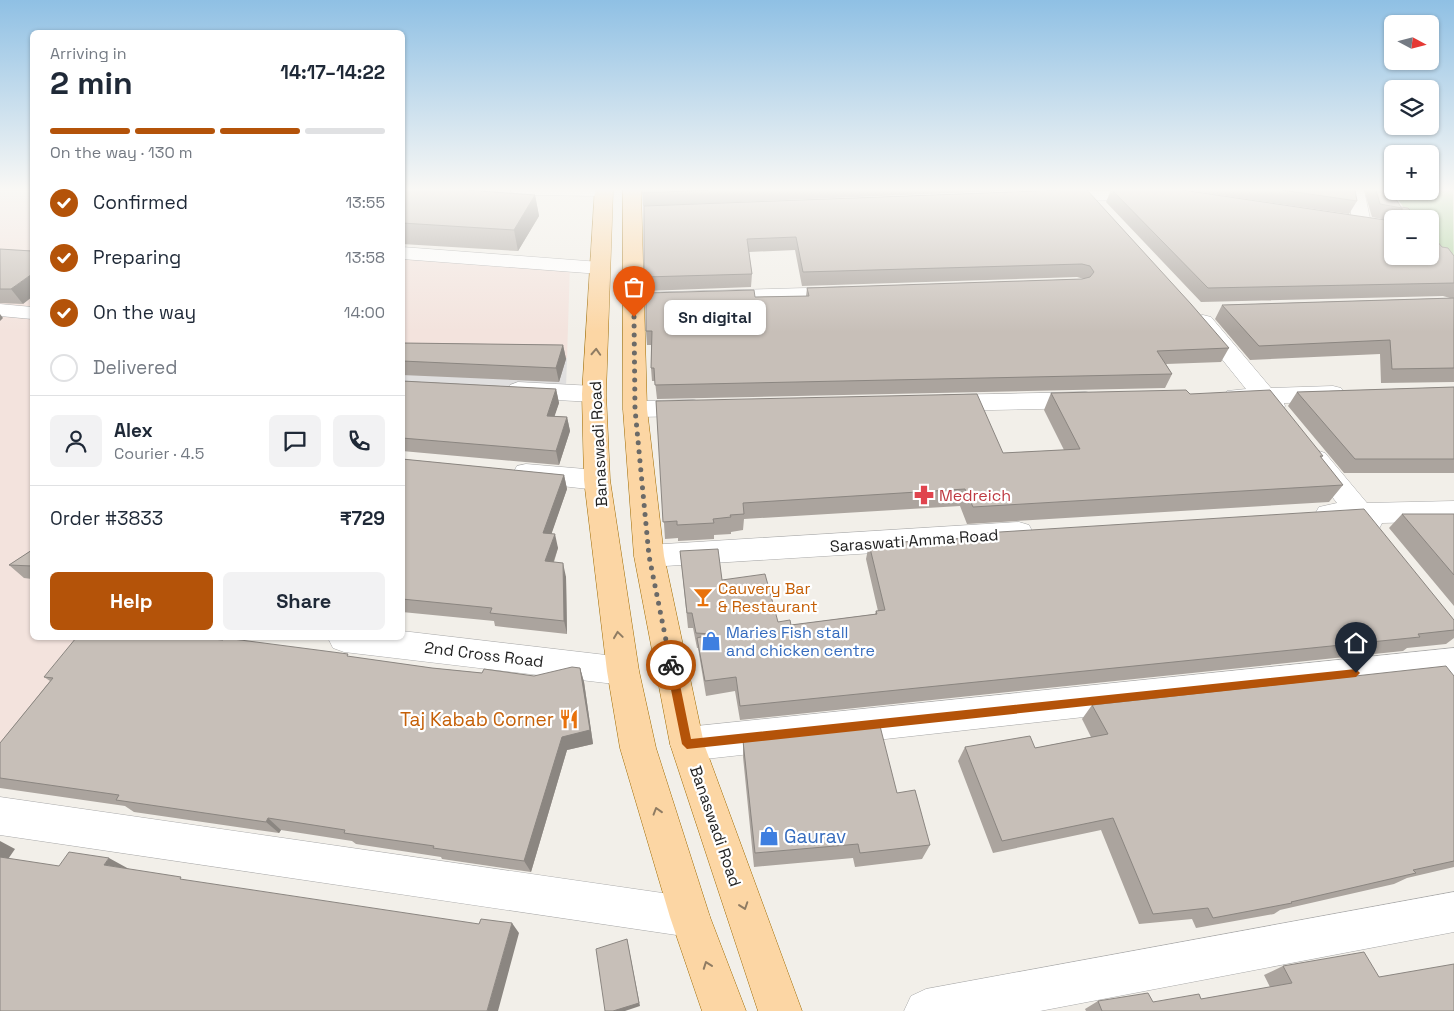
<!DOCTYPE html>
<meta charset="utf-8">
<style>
:root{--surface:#fff;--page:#f2f2f3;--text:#1f2937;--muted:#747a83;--line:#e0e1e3;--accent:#b45309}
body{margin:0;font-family:"Space Grotesk",sans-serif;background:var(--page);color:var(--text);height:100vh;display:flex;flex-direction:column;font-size:19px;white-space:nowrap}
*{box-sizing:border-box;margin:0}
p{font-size:16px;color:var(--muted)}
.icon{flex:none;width:28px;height:28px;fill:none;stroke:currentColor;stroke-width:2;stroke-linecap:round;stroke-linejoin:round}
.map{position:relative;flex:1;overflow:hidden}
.sheet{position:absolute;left:30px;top:30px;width:375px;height:610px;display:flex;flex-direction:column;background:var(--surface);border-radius:8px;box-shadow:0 1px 4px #0004}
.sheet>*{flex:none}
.needle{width:32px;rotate:97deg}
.buttons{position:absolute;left:1384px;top:15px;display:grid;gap:10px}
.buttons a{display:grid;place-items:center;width:55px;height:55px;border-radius:8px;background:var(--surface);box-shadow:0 1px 4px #0004;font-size:25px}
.pin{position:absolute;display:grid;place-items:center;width:42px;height:42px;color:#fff;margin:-51px -21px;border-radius:50% 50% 50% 0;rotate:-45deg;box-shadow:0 0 5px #0007}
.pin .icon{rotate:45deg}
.courier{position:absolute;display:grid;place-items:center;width:50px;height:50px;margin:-25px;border:4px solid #b45309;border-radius:50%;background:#fff;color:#222;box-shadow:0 1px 6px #0007}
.bubble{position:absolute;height:35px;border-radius:8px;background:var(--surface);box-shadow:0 1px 4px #0004;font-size:16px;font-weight:600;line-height:35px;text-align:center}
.head em{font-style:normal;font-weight:600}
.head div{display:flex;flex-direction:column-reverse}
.head{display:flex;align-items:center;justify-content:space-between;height:85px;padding:0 20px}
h1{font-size:32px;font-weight:600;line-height:38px}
.bar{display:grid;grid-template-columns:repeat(4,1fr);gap:8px 5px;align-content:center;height:60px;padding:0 20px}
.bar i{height:6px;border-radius:4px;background:var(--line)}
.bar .on{background:var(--accent)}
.bar p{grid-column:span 4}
.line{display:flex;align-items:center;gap:12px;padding:0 20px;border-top:1px solid var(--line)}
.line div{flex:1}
.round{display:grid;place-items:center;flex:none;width:52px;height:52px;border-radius:8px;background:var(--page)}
ol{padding:0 20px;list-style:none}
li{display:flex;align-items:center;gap:15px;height:55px}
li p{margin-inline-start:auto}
li .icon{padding:5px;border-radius:50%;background:var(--accent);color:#fff;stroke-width:4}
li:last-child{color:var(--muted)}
li i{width:28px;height:28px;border:2px solid var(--line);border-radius:50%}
.cta{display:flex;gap:10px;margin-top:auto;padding:10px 20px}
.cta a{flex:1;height:58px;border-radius:8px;background:var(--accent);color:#fff;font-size:20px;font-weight:600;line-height:58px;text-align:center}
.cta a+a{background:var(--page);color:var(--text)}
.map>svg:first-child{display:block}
.residential{fill:#e0dfdf}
.military{fill:#f3e3dd}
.forest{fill:#add19e}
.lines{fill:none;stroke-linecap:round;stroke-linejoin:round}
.minor-casing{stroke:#a9a9a9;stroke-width:1}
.major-casing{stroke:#a06b00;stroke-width:1}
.minor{fill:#fff;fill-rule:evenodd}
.major{fill:#fcd6a4;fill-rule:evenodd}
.wall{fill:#aba49e}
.shaded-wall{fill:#8b8681}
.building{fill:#c7bfb8;stroke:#8b8681}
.oneway{stroke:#8f7c63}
.route{fill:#b45309}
.done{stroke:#6b6a68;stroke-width:5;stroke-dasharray:0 9}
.labels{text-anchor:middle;stroke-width:4.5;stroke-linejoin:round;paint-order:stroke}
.street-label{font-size:16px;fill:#222;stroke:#fff}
.health-label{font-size:16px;fill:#be3a42;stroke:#fff;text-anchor:start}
.food-label{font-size:16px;fill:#c56008;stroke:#fff;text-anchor:start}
.shop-label{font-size:16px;fill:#366cbe;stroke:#fff;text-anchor:start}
.near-food-label{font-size:19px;fill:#c56008;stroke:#fff;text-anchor:end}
.near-shop-label{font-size:19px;fill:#366cbe;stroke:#fff;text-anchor:start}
</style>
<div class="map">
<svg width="1454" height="1011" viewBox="0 0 1454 1011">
<rect width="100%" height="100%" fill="#f2efe9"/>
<path class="residential" d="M403,355L567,358L566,388L403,382Z"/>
<path class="military" d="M0,190H32V638H97L0,750Z
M403,251L570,264L567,358L403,355Z"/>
<path class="forest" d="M1392,190H1453L1454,278L1430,247V219H1411Z"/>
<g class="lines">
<defs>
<path id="minor" d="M510,190H612L613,191L610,195L604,196L519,195L513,194Z
M1148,190L1152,191L1155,195L1152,199L1146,200L1054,201L1048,200L1045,196L1048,192L1054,191Z
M1346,190H1364L1371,223L1369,227L1362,229L1355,227L1353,223Z
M402,247L600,262L607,264L610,268L607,272L600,274L402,259Z
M844,287L851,289L854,293L851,297L844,299L633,305L626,303L622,299L626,295L633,293Z
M0,304L32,307V319L0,316Z
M1203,315L1211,317L1271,388L1333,386L1341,388L1345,394L1341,400L1333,402L1284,403L1285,406L1282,412C1271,415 1265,413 1258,404L1236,405L1227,403L1224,397L1227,391L1246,389L1192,322L1195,317Z
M518,382L594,386L602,388L606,394L602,400L594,402L518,398L510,395L506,390L510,385Z
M1086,392L1095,394L1098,400L1095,406L1086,408L944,411L935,409L932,403L935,397L944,395Z
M694,400L703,402L706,408L703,414L694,416L635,417L626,415L623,409L626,403L635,401Z
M1316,450L1325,453L1367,503L1454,501V521L1382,523L1378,531C1367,534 1360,533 1353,524H1329L1319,521L1315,514L1319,507L1337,503L1303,459L1307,453Z
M526,464L597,470L606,473L610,480L606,487L597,490L526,482L517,480L513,473L517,466Z
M1019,522L1029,525L1033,533L1029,541L1019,544L649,567L639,564L634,556L639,548L649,545Z
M402,631L623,657L635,661L639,671L635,681L623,685L344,652L333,648L328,638H402Z
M1454,648V676L687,761L675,756L670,744L675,732L687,727Z
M0,797L690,897L704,903L710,917L704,931L690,937L0,835Z
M1454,892V932L1040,1011H904L911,996L926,989Z"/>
<path id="major" d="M595,190H613L606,394L610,480L639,671L656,748L710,917L746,1011H702L670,917L620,748L607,671L584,480L582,394Z
M623,190H641L647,409L664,556L704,744L802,1011H758L670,744L634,556L623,409Z"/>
</defs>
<use href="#minor" class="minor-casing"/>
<use href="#major" class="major-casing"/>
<use href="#minor" class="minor"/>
<use href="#major" class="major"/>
</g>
<path class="wall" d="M402,190L535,195L539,216L518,251L402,244Z
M642,190H1026L643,206Z
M1065,190L1229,348L1221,362L1166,364L1172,374L1165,388L657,399L655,381H652L651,368V345H647L646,331L755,297L806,296L807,288L1084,279L1077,277L802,286L795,250L749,252L752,274L751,287L646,291L644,277V206Z
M1111,190L1442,247L1454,256V382L1381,383L1380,354L1250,360L1215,319L1222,305L1450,298L1443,296L1201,302L1106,202Z
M1185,190H1355L1357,201L1349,214Z
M1364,190H1376L1418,219H1392V221L1372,217Z
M0,249L23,304L0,303Z
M402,343L563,345L566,359L559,382L402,375Z
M402,381L556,389L559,403L554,416L567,417L570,431L559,465L402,451Z
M1454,387V473H1344L1288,406L1297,392Z
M1051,393L1190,394L1323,456L1321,458L1343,485L1329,502L967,524L960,506L744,519L743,530L731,532V534L714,535V539L678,541V538L665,539L656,401L1003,453L1064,450L1044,410Z
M402,459L564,475L567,489L551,534L558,548L554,562L566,577L567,634L495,626L494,621L402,612Z
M1402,514H1454V606L1389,528Z
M984,533L1454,620V638L1446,644L1407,648L1403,651L740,720L735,691L706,696L698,648H697L693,628H688L680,551L722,580L778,622L791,625L875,614L876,611H878L866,559L869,544L982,537Z
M32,550V579L24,578L9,565Z
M351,657L432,668L482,673L534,676L580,668L584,682L593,744L567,750L531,872L442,859L441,857L356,844L352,841L281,830L279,833L134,812L125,806L0,788V743L50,681L44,677Z
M1454,676V867L1407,878L1394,884L1280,910L1274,914L1196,928L1192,919L1139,924L1101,830L993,853L958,761L965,747L1035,748L1091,737L1082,719L1092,705Z
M743,741L897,793L930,845L922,859L855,867L853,858L754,867L743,757Z
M1283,966L1379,977L1454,1011H1086L1085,1009L1098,1001L1153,1002L1201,999L1270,987L1264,975Z"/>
<path class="shaded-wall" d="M535,195L539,216L518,251L514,230Z
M32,274V297L23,304L11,289Z
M0,314L3,318L0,321Z
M563,345L566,359L559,382L556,368Z
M556,389L559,403L550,430L547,416Z
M567,417L570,431L559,465L556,451Z
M564,475L567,489L547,547L543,533Z
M555,534L558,548L549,575L545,561Z
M563,563L566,577L567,634L564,621Z
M580,668L584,682L593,744L567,750L531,872L524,861Z
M268,818L281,830L279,833L266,822Z
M0,841L15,849L4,865L0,863Z
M109,858L129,869L104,865Z
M512,923L519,933L498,1011H487Z
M627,939L628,944L640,1006L625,1011H613Z"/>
<path class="building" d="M402,190H465L535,195L514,230L402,223Z
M642,190H708L642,193Z
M1065,190H1087L1191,304L1229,348L1157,351L1172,374L655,385L654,368H651L652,331H646V293L754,290L755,297L809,296L807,288L1082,279L1090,277L1094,272L1090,266L1082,264L803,272L796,237L747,239L752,274L644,277V206Z
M1112,190H1182L1392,221V256H1430V233L1442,247L1448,248L1454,256V283L1208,288Z
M1282,190H1355L1357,201Z
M1376,190H1390L1401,207L1408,208L1418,219H1402V208L1380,204Z
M0,249L32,251V274L11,289H0Z
M1454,298V368L1392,369L1390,340L1259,346L1222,305Z
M402,343L563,345L556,368L402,361Z
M402,381L556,389L547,416L567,417L556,451L402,438Z
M1454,387V459H1355L1297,392Z
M1186,390L1190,394L1270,390L1323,456H1320L1343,485L973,507L965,489L743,503L744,514L730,515L731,517L713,519L714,523L677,525V521L663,522L656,401L977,394L1003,453L1080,449L1051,393Z
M402,459L564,475L543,533L555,534L545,561L563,563L564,621L490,613L492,608L402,599Z
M1364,509L1454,620V630L1418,634L1420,637L740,706L736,677L705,681L697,638L712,634L696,633L692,613H687L680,551L718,549L722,580L765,574L778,622L790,620L791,625L877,614L876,611L885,610L869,544L986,537L984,533Z
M1402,514H1454V575Z
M32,550V566L9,565Z
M76,638H201L223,640L225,638L348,654L347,656L432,668L482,673L484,669L534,676L572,667L580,668L590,730L562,737L524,861L433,848L434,846L344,833L345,830L268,818L266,822L116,800L119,795L0,778V743L53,678L44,677Z
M1446,666L1454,676V861L1413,870L1416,873L1291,902L1292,903L1213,918L1208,908L1153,914L1113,818L1002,841L965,747L1030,736L1035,748L1108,734L1092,705Z
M880,726L897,793L915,790L930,845L860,853L858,844L755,853L743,741Z
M69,852L109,858L104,865L181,877L180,879L479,924L481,919L512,923L487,1011H0V857L59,866Z
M627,939L639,1003L613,1011H605L596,949Z
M1364,952L1379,977L1454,964V1011H1102L1098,1001L1148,993L1153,1002L1199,994L1201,999L1292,983L1283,966Z"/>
<defs><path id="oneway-chevron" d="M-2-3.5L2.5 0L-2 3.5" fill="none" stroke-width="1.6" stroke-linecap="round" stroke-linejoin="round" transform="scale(1.25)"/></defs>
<g class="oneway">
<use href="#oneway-chevron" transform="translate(596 352) rotate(-87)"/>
<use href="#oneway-chevron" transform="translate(618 635) rotate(-98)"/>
<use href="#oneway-chevron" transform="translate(657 811) rotate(-107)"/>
<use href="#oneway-chevron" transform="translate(744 906) rotate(71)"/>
<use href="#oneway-chevron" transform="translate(707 965) rotate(-110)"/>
</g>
<linearGradient id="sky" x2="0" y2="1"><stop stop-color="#8fc0e4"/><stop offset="0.57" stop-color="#f9f8f5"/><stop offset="1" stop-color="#f9f8f5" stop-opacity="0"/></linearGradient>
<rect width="1454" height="332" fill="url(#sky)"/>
<path class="route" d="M671,661L676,665L691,739L1356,669L1360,673L1356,677L687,749L682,744L666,665Z"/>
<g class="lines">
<path class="done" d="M634,317L635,409L649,556L671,665"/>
</g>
<defs>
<symbol id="pharmacy-bare" viewBox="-9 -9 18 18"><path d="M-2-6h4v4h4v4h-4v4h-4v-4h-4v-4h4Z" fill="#e0444e" stroke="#fff" stroke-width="2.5" paint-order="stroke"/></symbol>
<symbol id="bar-bare" viewBox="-9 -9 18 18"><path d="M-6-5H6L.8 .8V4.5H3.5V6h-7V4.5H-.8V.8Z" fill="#e8710a" stroke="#fff" stroke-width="2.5" paint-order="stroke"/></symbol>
<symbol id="shop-bare" viewBox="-9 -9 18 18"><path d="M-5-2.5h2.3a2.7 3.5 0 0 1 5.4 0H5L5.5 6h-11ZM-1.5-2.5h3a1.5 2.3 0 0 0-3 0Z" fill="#3f7fe0" stroke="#fff" stroke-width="2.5" paint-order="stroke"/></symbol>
<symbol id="restaurant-bare" viewBox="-9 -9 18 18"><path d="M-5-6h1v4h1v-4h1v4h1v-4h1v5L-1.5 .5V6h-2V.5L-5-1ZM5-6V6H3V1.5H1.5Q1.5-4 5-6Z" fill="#e8710a" stroke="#fff" stroke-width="2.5" paint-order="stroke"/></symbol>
</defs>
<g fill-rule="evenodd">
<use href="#pharmacy-bare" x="910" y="481" width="28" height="28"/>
<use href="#bar-bare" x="689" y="583" width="28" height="28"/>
<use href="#shop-bare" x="697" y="627" width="28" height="28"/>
<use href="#restaurant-bare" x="555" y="705" width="28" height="28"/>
<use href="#shop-bare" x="755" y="822" width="28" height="28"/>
</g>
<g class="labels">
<g class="street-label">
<text transform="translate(598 444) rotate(-93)" y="6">Banaswadi Road</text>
<text transform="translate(914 540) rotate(-4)" y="6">Saraswati Amma Road</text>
<text transform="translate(484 654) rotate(7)" y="6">2nd Cross Road</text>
<text transform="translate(716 826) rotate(71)" y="6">Banaswadi Road</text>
</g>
<g class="health-label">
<text x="939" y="501">Medreich</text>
</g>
<g class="food-label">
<text x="718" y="594">Cauvery Bar<tspan x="718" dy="18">&amp; Restaurant</tspan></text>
</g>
<g class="shop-label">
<text x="726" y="638">Maries Fish stall<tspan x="726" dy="18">and chicken centre</tspan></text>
</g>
<g class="near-food-label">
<text x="554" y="726">Taj Kabab Corner</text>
</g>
<g class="near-shop-label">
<text x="784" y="843">Gaurav</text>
</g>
</g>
</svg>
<div class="buttons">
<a><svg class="needle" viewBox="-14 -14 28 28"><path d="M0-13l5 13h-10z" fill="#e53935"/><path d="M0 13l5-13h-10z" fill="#747a83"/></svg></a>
<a><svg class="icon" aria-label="layers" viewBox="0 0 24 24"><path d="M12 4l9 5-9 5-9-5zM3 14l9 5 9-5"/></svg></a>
<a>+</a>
<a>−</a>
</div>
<div class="pin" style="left:634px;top:317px;background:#ea580c"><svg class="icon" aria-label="bag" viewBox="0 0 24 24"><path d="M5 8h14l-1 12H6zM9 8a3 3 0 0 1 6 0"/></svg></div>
<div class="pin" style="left:1356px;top:673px;background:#1f2937"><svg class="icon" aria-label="home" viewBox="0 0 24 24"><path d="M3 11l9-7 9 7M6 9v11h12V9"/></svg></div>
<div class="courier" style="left:671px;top:665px"><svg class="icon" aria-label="bike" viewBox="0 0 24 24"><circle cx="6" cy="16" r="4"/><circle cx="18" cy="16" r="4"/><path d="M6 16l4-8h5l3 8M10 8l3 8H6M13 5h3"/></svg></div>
<div class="bubble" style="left:664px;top:300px;width:102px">Sn digital</div>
<section class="sheet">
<div class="head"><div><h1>2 min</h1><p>Arriving in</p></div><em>14:17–14:22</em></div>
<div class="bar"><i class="on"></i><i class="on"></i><i class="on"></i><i></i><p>On the way · 130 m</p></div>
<ol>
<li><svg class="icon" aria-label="check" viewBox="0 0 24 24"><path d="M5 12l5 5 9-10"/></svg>Confirmed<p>13:55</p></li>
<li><svg class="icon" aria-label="check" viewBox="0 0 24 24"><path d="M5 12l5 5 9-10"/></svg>Preparing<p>13:58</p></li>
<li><svg class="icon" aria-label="check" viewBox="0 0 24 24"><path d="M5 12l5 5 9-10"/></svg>On the way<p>14:00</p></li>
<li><i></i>Delivered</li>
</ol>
<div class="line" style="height:90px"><a class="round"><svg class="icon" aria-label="person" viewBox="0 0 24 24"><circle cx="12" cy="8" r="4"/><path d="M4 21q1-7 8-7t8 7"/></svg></a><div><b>Alex</b><p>Courier · 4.5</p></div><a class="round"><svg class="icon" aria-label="chat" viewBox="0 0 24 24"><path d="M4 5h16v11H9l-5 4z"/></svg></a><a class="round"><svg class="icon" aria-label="phone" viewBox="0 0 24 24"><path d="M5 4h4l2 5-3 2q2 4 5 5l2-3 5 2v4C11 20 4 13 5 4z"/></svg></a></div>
<div class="line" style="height:65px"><div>Order #3833</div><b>₹729</b></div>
<div class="cta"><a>Help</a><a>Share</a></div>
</section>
</div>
